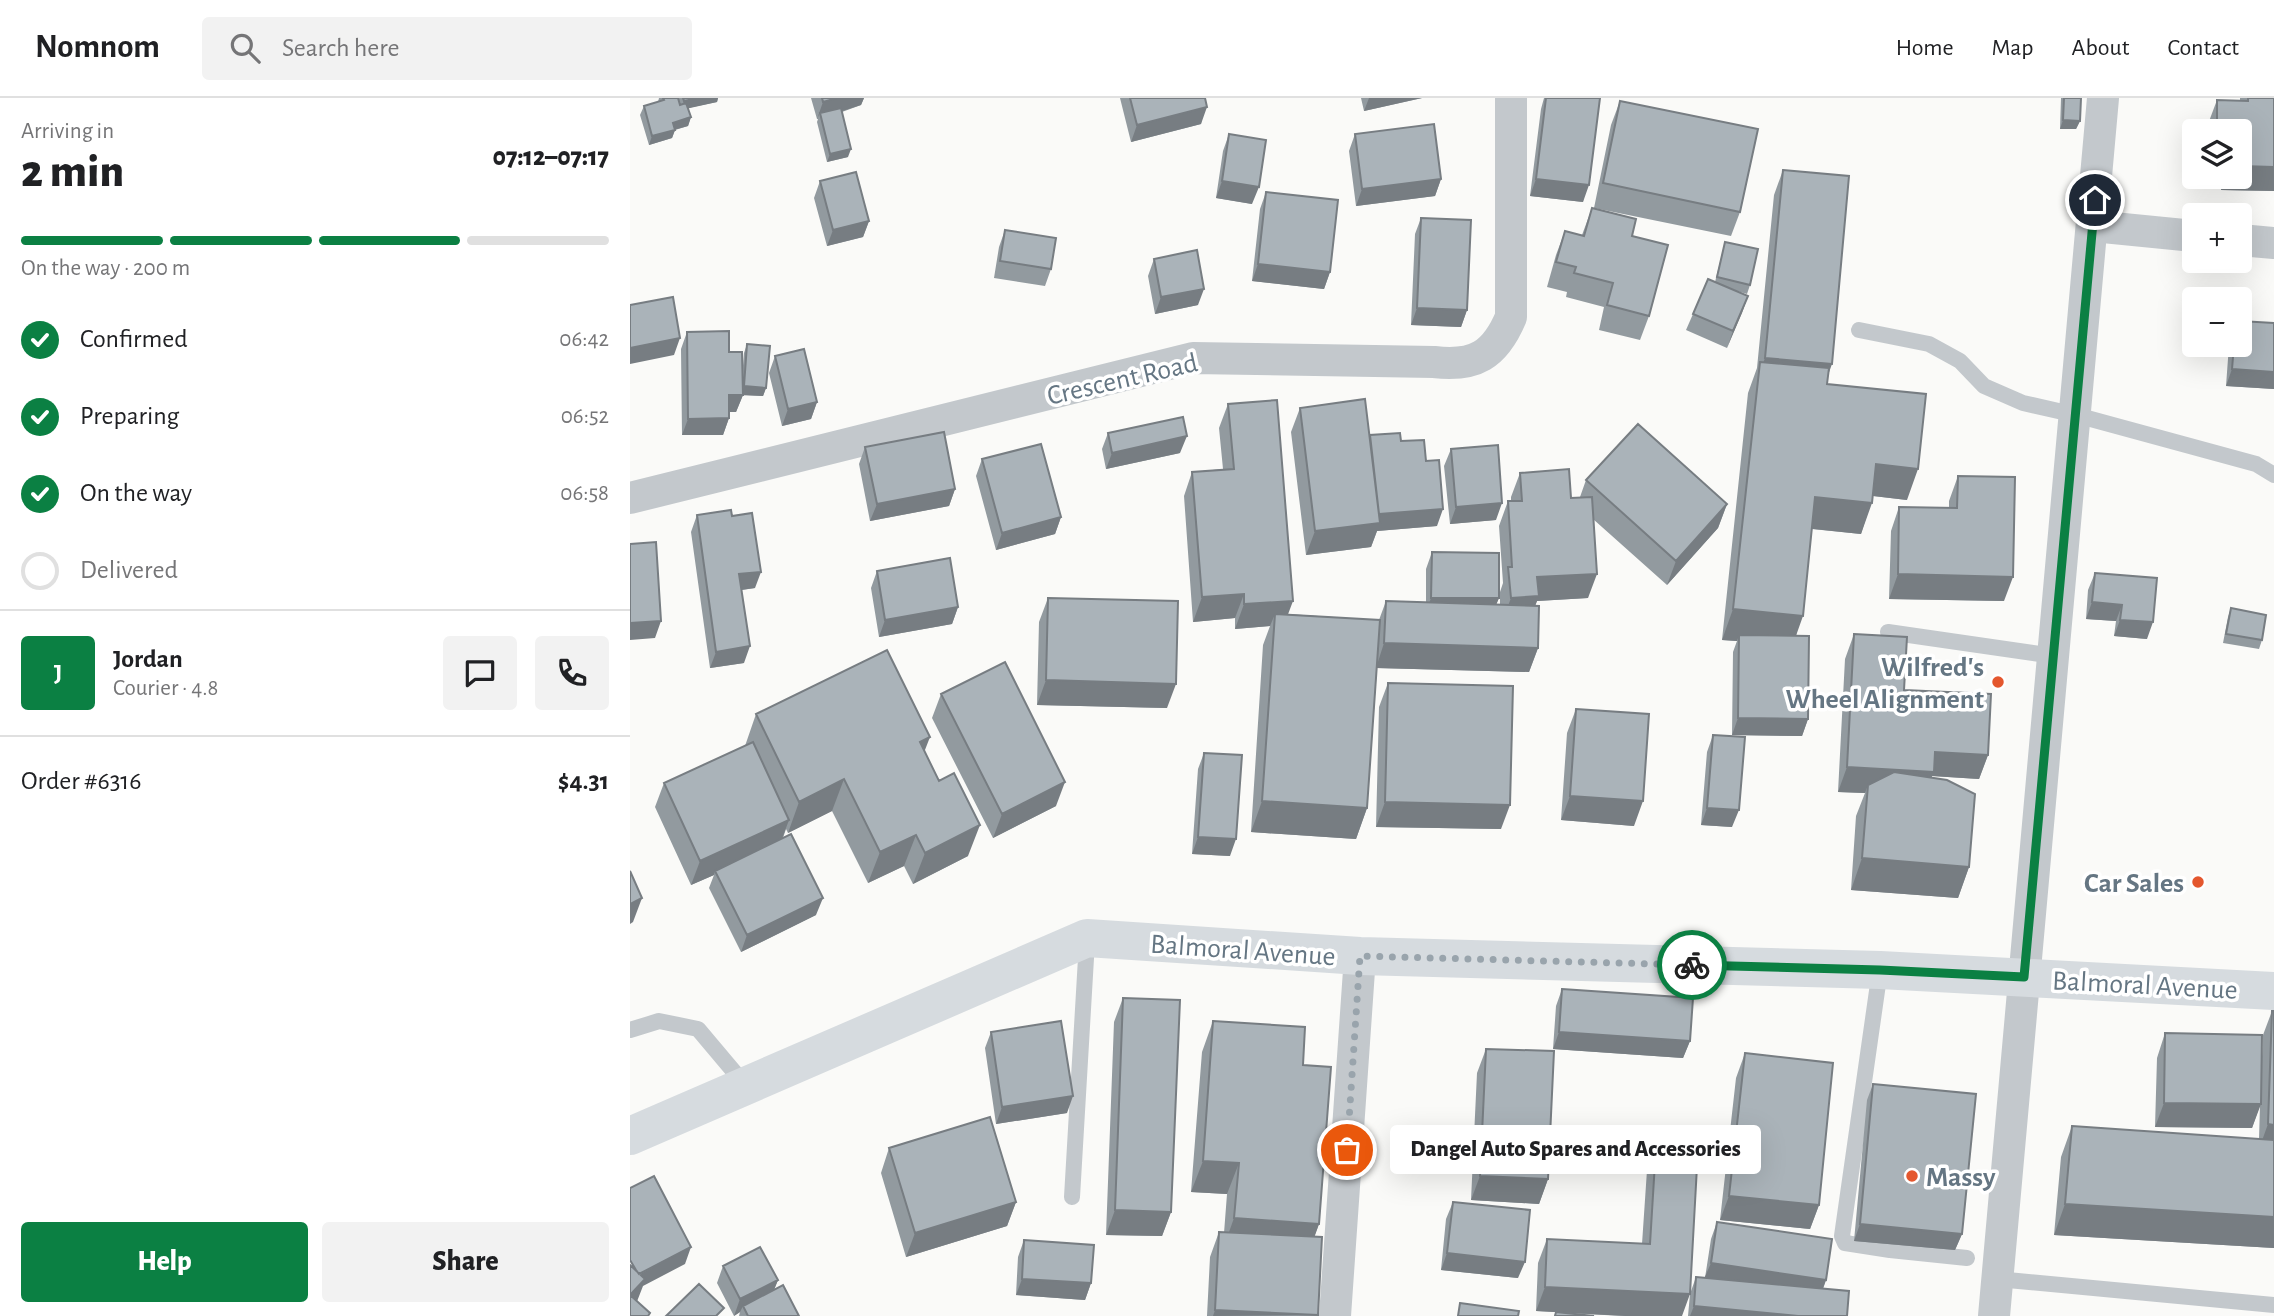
<!DOCTYPE html>
<meta charset="utf-8">
<style>
:root{--surface:#fff;--page:#f2f2f2;--text:#202124;--muted:#757577;--line:#e0e0e0;--accent:#0b8043}
body{margin:0;font-family:"Alegreya Sans",sans-serif;background:var(--page);color:var(--text);height:100vh;display:flex;flex-direction:column;font-size:26px;white-space:nowrap}
*{box-sizing:border-box;margin:0}
p{font-size:23px;color:var(--muted)}
.icon{flex:none;width:38px;height:38px;fill:none;stroke:currentColor;stroke-width:2;stroke-linecap:round;stroke-linejoin:round}
.map{position:relative;flex:1;overflow:hidden}
.side{display:flex;flex-direction:column;background:var(--surface);width:630px}
.side>*{flex:none}
.buttons{position:absolute;left:1552px;top:21px;display:grid;gap:14px}
.buttons a{display:grid;place-items:center;width:70px;height:70px;border-radius:7px;background:var(--surface);box-shadow:0 7px 28px #0002;font-size:35px}
.pin{position:absolute;display:grid;place-items:center;width:60px;height:60px;color:#fff;margin:-30px;border:4px solid #fff;border-radius:50%;box-shadow:0 2px 7px #0007}
.courier{position:absolute;display:grid;place-items:center;width:70px;height:70px;margin:-35px;border:5px solid #0b8043;border-radius:50%;background:#fff;color:#222;box-shadow:0 2px 9px #0007}
.bubble{position:absolute;height:49px;border-radius:7px;background:var(--surface);box-shadow:0 7px 28px #0002;font-size:23px;font-weight:800;line-height:49px;text-align:center}
.summary em{font-style:normal;font-weight:800}
.summary div{display:flex;flex-direction:column-reverse}
.summary{display:flex;align-items:center;justify-content:space-between;height:119px;padding:0 21px}
h1{font-size:46px;font-weight:800;line-height:52px}
.bar{display:grid;grid-template-columns:repeat(4,1fr);gap:10px 7px;align-content:center;height:84px;padding:0 21px}
.bar i{height:9px;border-radius:5px;background:var(--line)}
.bar .on{background:var(--accent)}
.bar p{grid-column:span 4}
.line{display:flex;align-items:center;gap:18px;padding:0 21px;border-top:2px solid var(--line)}
.line div{flex:1}
.round{display:grid;place-items:center;flex:none;width:74px;height:74px;border-radius:7px;background:var(--page)}
ol{padding:0 21px;list-style:none}
li{display:flex;align-items:center;gap:21px;height:77px}
li p{margin-inline-start:auto}
li .icon{padding:7px;border-radius:50%;background:var(--accent);color:#fff;stroke-width:4}
li:last-child{color:var(--muted)}
li i{width:38px;height:38px;border:4px solid var(--line);border-radius:50%}
.action{display:flex;gap:14px;margin-top:auto;padding:14px 21px}
.action a{flex:1;height:80px;border-radius:7px;background:var(--accent);color:#fff;font-size:28px;font-weight:800;line-height:80px;text-align:center}
.action a+a{background:var(--page);color:var(--text)}
header{display:flex;align-items:center;gap:42px;box-sizing:border-box;height:98px;padding:0 35px;background:var(--surface);border-bottom:2px solid var(--line)}
header strong{font-size:33px}
nav{display:flex;gap:38px;margin-inline-start:auto;font-size:24px}
.search{width:490px;height:63px;background:var(--page);display:flex;align-items:center;gap:18px;box-sizing:border-box;padding:0 24px;border-radius:7px;color:var(--muted);font-size:26px}
main{display:flex;flex:1;min-height:0}
.map>svg:first-child{display:block}
.lines{fill:none;stroke-linecap:round;stroke-linejoin:round}
.service{stroke:#c3c8cc;stroke-width:16}
.minor{stroke:#c3c8cc;stroke-width:32}
.primary{stroke:#d6dbdf;stroke-width:38}
.wall{fill:#929a9f}
.shaded-wall{fill:#777d82}
.building{fill:#aab3b9;stroke:#777d82;stroke-width:2}
.done{stroke:#99a4ac;stroke-width:7;stroke-dasharray:0 12.6}
.route{stroke:#0b8043;stroke-width:9}
.poi-dot{fill:#e4572e;stroke:#fff;stroke-width:2.5}
.labels{text-anchor:middle;stroke-width:7;stroke-linejoin:round;paint-order:stroke}
.street-label{font-size:28px;fill:#657683;stroke:#fff}
.poi-label{font-size:28px;font-weight:bold;fill:#657683;stroke:#fff;text-anchor:end}
</style>
<header>
<strong>Nomnom</strong>
<div class="search"><svg class="icon" aria-label="search" viewBox="0 0 24 24"><circle cx="10" cy="10" r="6"/><path d="M15 15l6 6"/></svg>Search here</div>
<nav><a>Home</a><a>Map</a><a>About</a><a>Contact</a></nav>
</header>
<main>
<section class="side">
<div class="summary"><div><h1>2 min</h1><p>Arriving in</p></div><em>07:12–07:17</em></div>
<div class="bar"><i class="on"></i><i class="on"></i><i class="on"></i><i></i><p>On the way · 200 m</p></div>
<ol>
<li><svg class="icon" aria-label="check" viewBox="0 0 24 24"><path d="M5 12l5 5 9-10"/></svg>Confirmed<p>06:42</p></li>
<li><svg class="icon" aria-label="check" viewBox="0 0 24 24"><path d="M5 12l5 5 9-10"/></svg>Preparing<p>06:52</p></li>
<li><svg class="icon" aria-label="check" viewBox="0 0 24 24"><path d="M5 12l5 5 9-10"/></svg>On the way<p>06:58</p></li>
<li><i></i>Delivered</li>
</ol>
<div class="line" style="height:126px"><b class="round" style="background:var(--accent);color:#fff">J</b><div><b>Jordan</b><p>Courier · 4.8</p></div><a class="round"><svg class="icon" aria-label="chat" viewBox="0 0 24 24"><path d="M4 5h16v11H9l-5 4z"/></svg></a><a class="round"><svg class="icon" aria-label="phone" viewBox="0 0 24 24"><path d="M5 4h4l2 5-3 2q2 4 5 5l2-3 5 2v4C11 20 4 13 5 4z"/></svg></a></div>
<div class="line" style="height:91px"><div>Order #6316</div><b>$4.31</b></div>
<div class="action"><a>Help</a><a>Share</a></div>
</section>
<div class="map">
<svg width="1644" height="1218" viewBox="0 0 1644 1218">
<rect width="100%" height="100%" fill="#fafaf8"/>
<g class="lines">
<path class="service" d="M1229,232L1299,246L1330,263L1354,288L1393,305L1446,317L1626,366L1644,377
M1258,534L1424,558
M1250,872L1212,1138L1215,1145L1260,1152L1337,1160
M0,932L29,923L68,931L116,988
M442,1099L457,843
M1367,1181L1644,1207"/>
<path class="minor" d="M1463,128L1564,138
M1610,142L1644,145
M0,400L563,260L804,264C845,269 865,257 881,219V0
M705,1218L730,858
M1364,1218L1473,0"/>
<path class="primary" d="M0,1038L457,840L730,858L1250,872L1644,893"/>
</g>
<path class="wall" d="M29,0H88L87,4L58,10L61,19L58,28L45,32L42,40L19,47L10,17L14,8L28,4Z
M181,0H234L231,7L212,14L218,59L197,64L187,24L188,21H187Z
M490,0H575L571,26L501,44Z
M731,0H792L734,13Z
M914,0H967L953,104L900,98L911,11Z
M1431,0H1451L1450,23L1446,31H1430Z
M1610,0H1644V93L1591,92L1592,79H1610V33H1578V26L1587,2L1610,3Z
M990,3L1110,114L1101,138L964,110L981,27Z
M599,36L622,106L586,100L593,53Z
M725,36L811,81L805,98L726,108L719,53Z
M1153,72L1198,275L1197,286L1277,402L1243,398L1231,436L1182,431L1166,538L1178,621L1172,638L1102,637L1103,554L1107,543L1092,542L1118,295L1127,270L1144,97Z
M190,83L239,123L233,139L197,148L184,100Z
M636,94L700,174L694,191L622,183L630,111Z
M962,110L1002,138L1019,218L1010,242L969,232L974,209L936,199L937,194L917,189L926,157L935,133L952,137Z
M791,120L837,212L831,229L781,227L785,136Z
M375,132L421,171L415,188L364,180L369,149Z
M1095,144L1120,187L1117,196L1107,193L1118,198L1097,250L1056,232L1063,216L1085,184Z
M524,161L568,207L525,216L518,178Z
M1644,225V291L1596,288L1599,247H1610Z
M57,234L99,254L112,280L114,255L117,246L136,290L133,298L113,297L106,314H99V320L93,337H52L51,251Z
M145,258L187,304L181,321L152,328L139,275Z
M598,306L658,516L749,522L756,503L796,504V471L802,454L869,500L866,506H870V494L873,485L869,428L878,403H881V399L890,375L941,400L950,399L956,382L1097,406L1088,430L1037,487L963,421L958,500L907,503L905,507L908,550L899,574L747,570L737,710L726,741L621,734L633,547L640,528L605,531V520L563,524L554,398L562,374L593,371L589,330Z
M670,310L739,339L740,337L771,343L796,363L807,428L747,433L741,449L676,457L661,334Z
M478,335L550,355L476,371L472,351Z
M235,349L325,391L319,408L240,423L229,366Z
M821,351L866,422L820,426L814,368Z
M352,361L431,419L425,436L366,452L346,378Z
M1328,378L1374,503L1259,501L1261,433L1269,409H1319V403Z
M67,417L102,418L125,490L112,492L114,565L80,570L61,434Z
M247,473L328,509L322,526L249,539L241,490Z
M1465,475L1517,541L1484,538L1486,523L1456,521L1458,492Z
M418,500L537,610L407,607L409,524Z
M1601,510L1632,542L1629,551L1593,545L1598,519Z
M1224,536L1274,592L1358,657L1349,681L1302,678V680L1339,769L1328,800L1221,792L1226,718L1235,695L1208,694L1215,561Z
M758,585L871,731L746,729L749,609Z
M311,596L426,708L363,740L302,620Z
M946,611L1004,728L931,722L937,635Z
M126,616L294,654L338,758L283,786L274,768L238,785L202,713L158,735L156,731L153,740L186,817L111,854L79,790L84,777L61,787L25,709L34,685L115,648Z
M1083,637L1102,729L1071,727L1077,654Z
M574,655L600,758L562,756L568,671Z
M932,891L1060,943L1053,960L923,951L926,908Z
M493,900L541,1114L532,1138L476,1137L484,924Z
M1642,913H1644V1150L1424,1137L1431,1059L1442,1028L1629,1041L1630,1007L1622,1030L1525,1029L1527,960L1535,935L1631,980L1633,937Z
M583,923L673,967L689,1126L684,1139H692L688,1218H577L580,1159L589,1134L594,1135L597,1096L561,1094L572,954Z
M361,934L437,1015L366,1026L355,950Z
M856,951L918,1081L909,1106L841,1102L847,975Z
M1115,955L1189,1107L1180,1131L1090,1122L1106,980Z
M1243,986L1332,1136L1325,1152L1224,1143L1237,1002Z
M1026,1048L1052,1218H995L933,1215L964,1218H924L926,1214L906,1213L908,1165L917,1141L1012,1146L1017,1072Z
M259,1050L386,1104L377,1128L276,1159L251,1075Z
M823,1104L888,1180L811,1172L816,1121Z
M1087,1124L1196,1182L1193,1191L1217,1218H1058L1060,1196L1066,1179L1075,1180L1081,1141Z
M394,1142L461,1185L455,1202L386,1197L388,1159Z
M93,1168L148,1182L144,1192L169,1218H109L110,1214L104,1218L87,1185Z"/>
<path class="shaded-wall" d="M68,0H88L87,4L51,12L54,3Z
M207,0H234L231,7L191,20L190,15L187,21L193,4Z
M739,0H792L734,13Z
M577,9L571,26L501,44L507,27Z
M61,19L58,28L40,33L43,25Z
M1433,22L1450,23L1446,31H1430Z
M45,32L42,40L19,47L22,38Z
M221,51L218,59L197,64L200,56Z
M1610,68L1644,69V93L1591,92L1596,79H1610Z
M811,81L805,98L726,108L732,91Z
M906,81L959,87L953,104L900,98Z
M592,83L629,89L622,106L586,100Z
M239,123L233,139L197,148L203,132Z
M628,166L700,174L694,191L622,183Z
M574,191L568,207L525,216L531,199Z
M1118,198L1112,215L1097,250L1103,233Z
M787,210L837,212L831,229L781,227Z
M50,240L44,257L0,266V250Z
M1135,260L1202,266L1193,291L1128,279Z
M1602,271L1644,274V291L1596,288Z
M114,288L136,290L133,298L111,297Z
M99,297H113L106,314H93Z
M187,304L181,321L152,328L158,311Z
M99,320L93,337H52L58,321Z
M557,338L550,355L476,371L482,355Z
M1246,366L1288,371L1277,402L1235,397Z
M325,391L319,408L240,423L247,406Z
M1185,399L1242,405L1231,436L1174,430Z
M872,405L866,422L820,426L826,409Z
M1097,406L1088,430L1037,487L1046,463Z
M813,411L807,428L747,433L741,449L676,457L685,433L748,416Z
M431,419L425,436L366,452L372,435Z
M131,474L125,490L103,493L109,476Z
M967,476L958,500L907,503L900,523L872,524L881,500L907,479Z
M1268,476L1383,479L1374,503L1259,501Z
M614,496L605,520L563,524L572,499Z
M801,500H869L862,517H795Z
M663,503L654,527L645,516L640,528L605,531L614,506Z
M1462,504L1492,507L1486,523L1456,521Z
M328,509L322,526L249,539L255,522Z
M1103,511L1173,518L1162,549L1109,537L1107,543L1092,542Z
M1490,522L1523,524L1517,541L1484,538Z
M31,523L25,540L0,542V525Z
M754,545L908,550L899,574L746,570Z
M120,548L114,565L80,570L86,554Z
M416,582L546,586L537,610L407,607Z
M1108,620L1178,621L1172,638L1102,637Z
M300,639L288,670L290,644Z
M1305,654L1358,657L1349,681L1302,678L1295,698L1238,687L1235,695L1208,694L1217,669Z
M214,681L202,713L158,735L169,704Z
M435,684L426,708L363,740L372,716Z
M940,698L1013,703L1004,728L931,722Z
M632,703L737,710L726,741L621,734Z
M755,704L880,707L871,731L746,729Z
M1077,710L1109,712L1102,729L1071,727Z
M159,722L150,746L85,773L84,777L61,787L70,763Z
M350,727L338,758L283,786L295,755Z
M286,737L274,768L238,785L250,754Z
M568,739L606,741L600,758L562,756Z
M1232,760L1339,769L1328,800L1221,792Z
M12,800L3,824L0,826V806Z
M193,800L186,817L111,854L117,837Z
M929,934L1060,943L1053,960L923,951Z
M443,998L437,1015L366,1026L372,1009Z
M1534,1005L1631,1006L1622,1030L1525,1029Z
M1638,1026L1644,1027V1051H1629Z
M573,1063L609,1065L597,1096L561,1094Z
M850,1078L918,1081L909,1106L841,1102Z
M1099,1098L1189,1107L1180,1131L1090,1122Z
M386,1104L377,1128L276,1159L285,1135Z
M1435,1106L1644,1119V1150L1424,1137Z
M485,1112L541,1114L532,1138L476,1137Z
M604,1120L689,1126L678,1157L593,1151Z
M1230,1126L1332,1136L1325,1152L1224,1143Z
M61,1149L55,1166L13,1188L6,1206L0,1198L8,1177Z
M817,1155L895,1164L888,1180L811,1172Z
M1081,1165L1196,1182L1190,1198L1074,1181Z
M392,1181L461,1185L455,1202L386,1197Z
M148,1182L141,1199L113,1208L110,1214L104,1218L110,1201Z
M915,1189L1060,1196L1052,1218H996L906,1213Z
M1064,1208L1168,1218H1060Z
M585,1212L688,1217L583,1218Z"/>
<path class="building" d="M33,0H48L50,7L56,5L61,19L43,25L45,32L22,38L14,8L34,2Z
M53,0H68L54,3Z
M192,0H207L193,4Z
M500,0H575L577,9L507,27Z
M916,0H970L959,87L906,81Z
M1434,0H1451L1450,23L1433,22Z
M1618,0H1644V69L1610,68V33H1587V2L1618,3Z
M990,3L1128,31L1110,114L973,85Z
M211,10L221,51L200,56L190,15Z
M804,26L811,81L732,91L725,36Z
M599,36L636,42L629,89L592,83Z
M1153,72L1219,78L1202,266L1135,260Z
M226,74L239,123L203,132L190,83Z
M636,94L708,102L700,174L628,166Z
M962,110L1006,121L1002,138L1038,147L1019,218L977,207L983,185L944,175L946,169L926,164L935,133L954,138Z
M791,120L841,122L837,212L787,210Z
M375,132L426,140L421,171L370,163Z
M1095,144L1128,151L1120,187L1087,179Z
M567,152L574,191L531,199L524,161Z
M1078,181L1118,198L1103,233L1063,216Z
M43,199L50,240L0,250V207Z
M1610,223L1644,225V274L1602,271L1604,247H1610Z
M99,233V254H112L113,297H99V320L58,321L57,234Z
M117,246L140,248L136,290L114,288Z
M174,251L187,304L158,311L145,258Z
M1130,264L1199,270L1197,286L1296,296L1288,371L1246,366L1242,405L1185,399L1173,518L1103,511Z
M735,301L750,425L685,433L670,310Z
M647,302L663,503L614,506V496L572,499L562,374L604,371L598,306Z
M553,319L557,338L482,355L478,335Z
M1008,326L1097,406L1046,463L956,382Z
M314,334L325,391L247,406L235,349Z
M770,335L771,343L794,342L796,363L809,362L813,411L749,416L740,337Z
M411,346L431,419L372,435L352,361Z
M868,347L872,405L826,409L821,351Z
M939,371L941,400L962,399L967,476L907,479L909,498L881,500L878,469H882L878,403H892L890,375Z
M1328,378L1385,379L1383,479L1268,476L1269,409L1327,410Z
M101,412L102,418L122,415L131,474L109,476L120,548L86,554L67,417Z
M26,444L31,523L0,525V446Z
M802,454L869,455V500H801Z
M320,460L328,509L255,522L247,473Z
M1465,475L1527,480L1523,524L1490,522L1492,507L1462,504Z
M418,500L548,503L546,586L416,582Z
M756,503L909,508L908,550L754,545Z
M1601,510L1636,517L1632,542L1596,536Z
M645,516L750,522L737,710L632,703Z
M1224,536L1277,539L1274,592L1361,596L1358,657L1305,654L1304,674L1217,669Z
M1109,537L1179,538L1178,621L1108,620Z
M257,552L300,639L290,644L309,683L324,675L350,727L295,755L286,737L250,754L214,681L169,704L126,616Z
M375,564L435,684L372,716L311,596Z
M758,585L883,588L880,707L755,704Z
M946,611L1019,616L1013,703L940,698Z
M1083,637L1115,639L1109,712L1077,710Z
M123,644L159,722L70,763L34,685Z
M574,655L612,657L606,741L568,739Z
M1264,674L1317,682L1345,696L1339,769L1232,760L1238,687Z
M161,736L193,800L117,837L85,773Z
M0,773L12,800L0,806Z
M932,891L1063,900L1060,943L929,934Z
M493,900L550,902L541,1114L485,1112Z
M1642,913H1644V1027L1638,1026Z
M431,923L443,998L372,1009L361,934Z
M583,923L675,929L673,967L701,969L689,1126L604,1120L609,1065L573,1063Z
M1535,935L1632,937L1631,1006L1534,1005Z
M856,951L924,953L918,1081L850,1078Z
M1115,955L1203,965L1189,1107L1099,1098Z
M1243,986L1346,996L1332,1136L1230,1126Z
M360,1019L386,1104L285,1135L259,1050Z
M1442,1028L1644,1042V1119L1435,1106Z
M1026,1048L1068,1050L1060,1196L915,1189L917,1141L1020,1146Z
M24,1078L61,1149L9,1176L6,1172L0,1162V1090Z
M823,1104L900,1112L895,1164L817,1155Z
M1087,1124L1202,1141L1196,1182L1081,1165Z
M589,1134L692,1139L688,1217L585,1212Z
M394,1142L464,1147L461,1185L392,1181Z
M130,1149L148,1182L110,1201L93,1168Z
M0,1167L15,1181L0,1197L20,1215L18,1218H0Z
M1066,1179L1219,1193L1217,1218H1168L1064,1208Z
M69,1186L94,1210L86,1218H36Z
M153,1187L169,1218H118L113,1208Z
M830,1205L889,1213L888,1218H828Z
M926,1214L964,1218H925Z"/>
<g class="lines">
<path class="done" d="M717,1052L730,858L1062,867"/>
<path class="route" d="M1062,867L1250,872L1394,879L1465,102"/>
</g>
<g class="poi-dot">
<circle cx="1368" cy="584" r="7"/>
<circle cx="1568" cy="784" r="7"/>
<circle cx="1282" cy="1078" r="7"/>
</g>
<g class="labels">
<g class="street-label">
<text transform="translate(492 280) rotate(-13)" y="10">Crescent Road</text>
<text transform="translate(613 851) rotate(4)" y="10">Balmoral Avenue</text>
<text transform="translate(1515 886) rotate(3)" y="10">Balmoral Avenue</text>
</g>
<g class="poi-label">
<text x="1354" y="578">Wilfred's<tspan x="1354" dy="32">Wheel Alignment</tspan></text>
<text x="1554" y="794">Car Sales</text>
<text x="1296" y="1088" text-anchor="start">Massy</text>
</g>
</g>
</svg>
<div class="buttons">
<a><svg class="icon" aria-label="layers" viewBox="0 0 24 24"><path d="M12 4l9 5-9 5-9-5zM3 14l9 5 9-5"/></svg></a>
<a>+</a>
<a>−</a>
</div>
<div class="pin" style="left:717px;top:1052px;background:#ea580c"><svg class="icon" aria-label="bag" viewBox="0 0 24 24"><path d="M5 8h14l-1 12H6zM9 8a3 3 0 0 1 6 0"/></svg></div>
<div class="pin" style="left:1465px;top:102px;background:#1f2937"><svg class="icon" aria-label="home" viewBox="0 0 24 24"><path d="M3 11l9-7 9 7M6 9v11h12V9"/></svg></div>
<div class="courier" style="left:1062px;top:867px"><svg class="icon" aria-label="bike" viewBox="0 0 24 24"><circle cx="6" cy="16" r="4"/><circle cx="18" cy="16" r="4"/><path d="M6 16l4-8h5l3 8M10 8l3 8H6M13 5h3"/></svg></div>
<div class="bubble" style="left:760px;top:1027px;width:371px">Dangel Auto Spares and Accessories</div>
</div>
</main>
